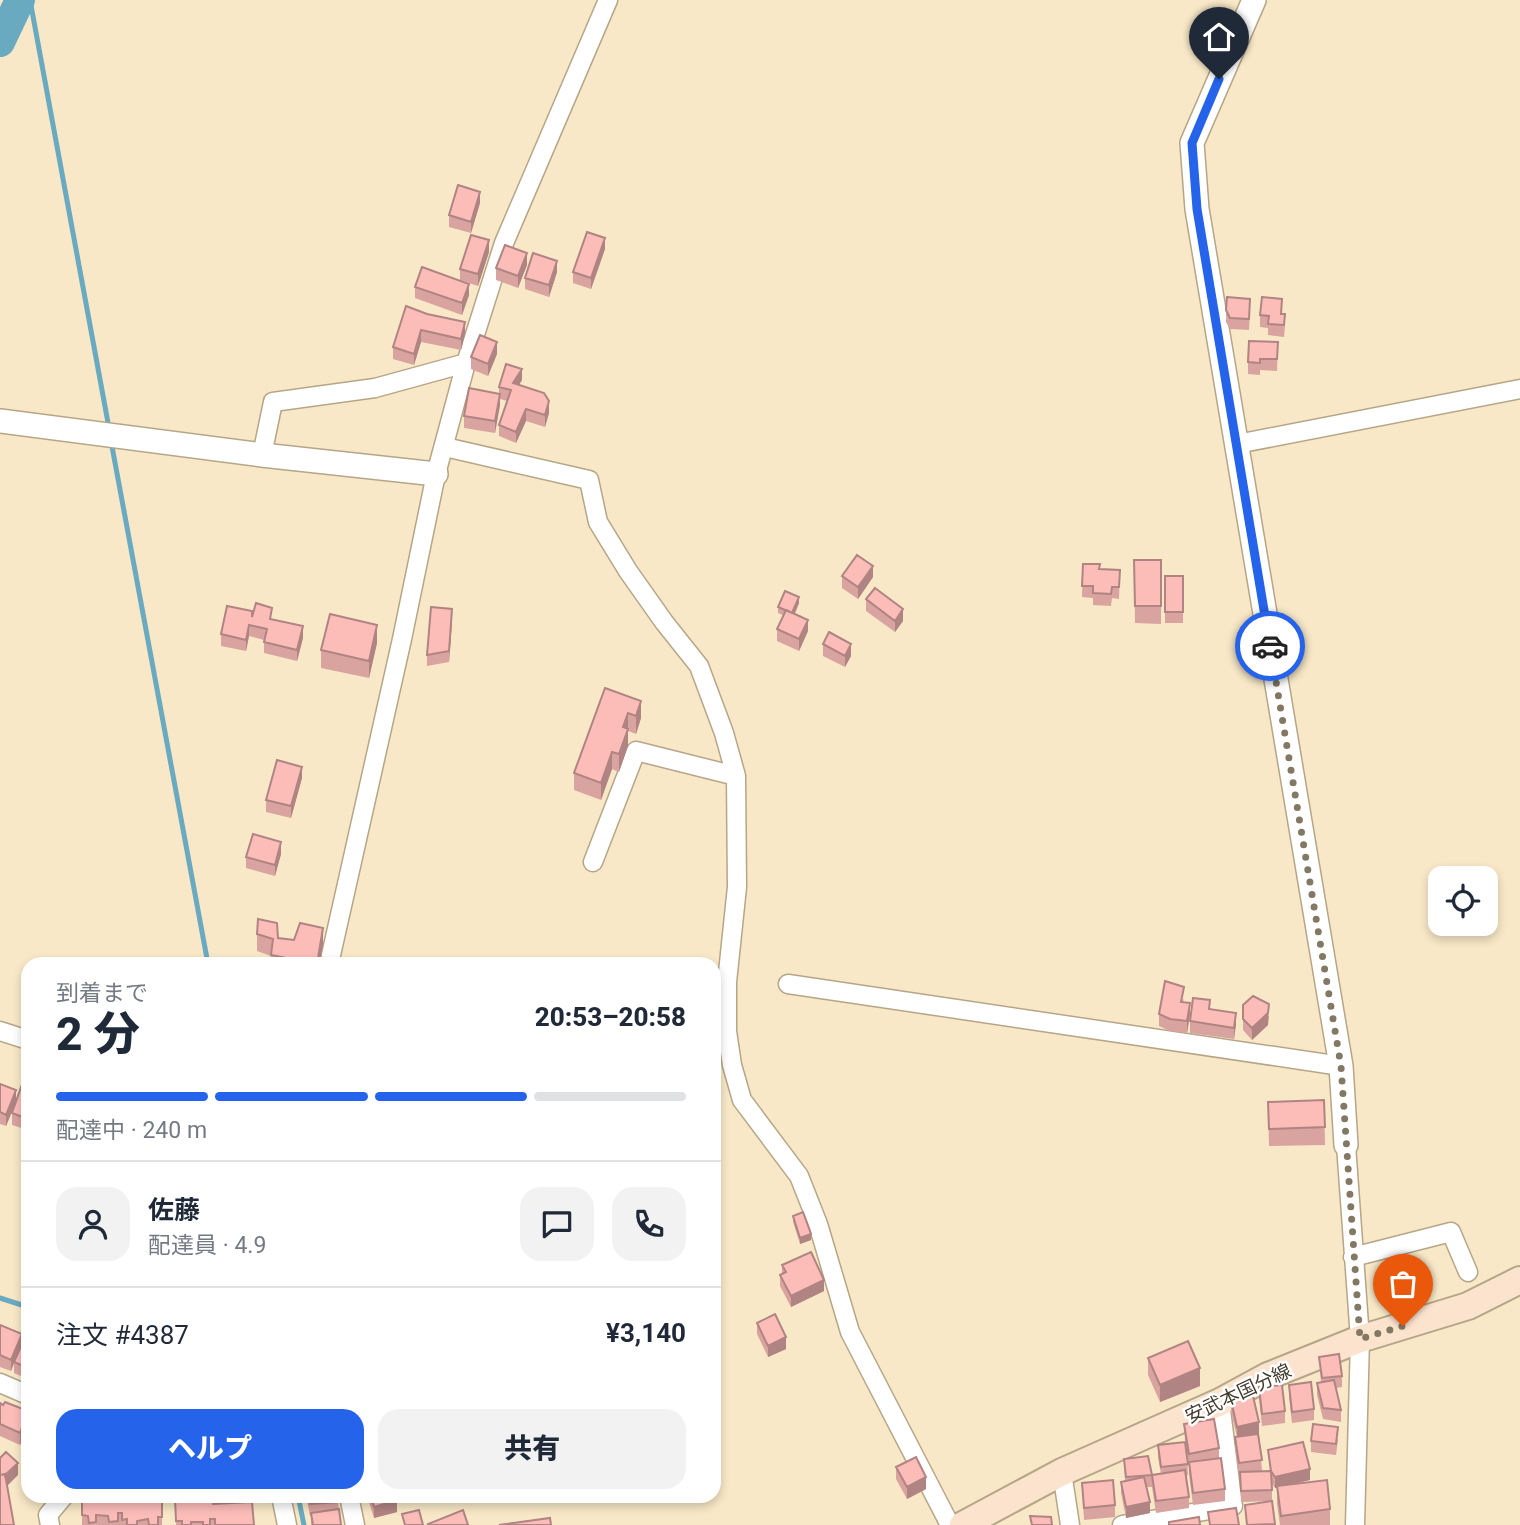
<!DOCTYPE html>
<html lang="ja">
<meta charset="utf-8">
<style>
:root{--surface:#fff;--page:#f2f2f3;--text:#1f2937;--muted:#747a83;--line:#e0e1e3;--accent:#2563eb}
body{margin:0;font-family:Roboto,"Noto Sans JP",sans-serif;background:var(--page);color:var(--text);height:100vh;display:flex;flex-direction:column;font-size:26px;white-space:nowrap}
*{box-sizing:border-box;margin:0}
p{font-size:23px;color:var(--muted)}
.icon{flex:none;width:38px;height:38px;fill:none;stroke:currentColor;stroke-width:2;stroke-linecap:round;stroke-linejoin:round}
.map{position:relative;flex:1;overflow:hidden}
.panel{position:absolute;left:21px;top:957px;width:700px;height:546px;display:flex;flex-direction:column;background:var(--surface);border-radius:21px;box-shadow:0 4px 10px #0003}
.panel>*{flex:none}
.controls{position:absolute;left:1428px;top:866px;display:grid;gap:14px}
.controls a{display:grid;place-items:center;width:70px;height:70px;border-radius:14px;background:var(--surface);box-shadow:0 4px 10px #0003;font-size:35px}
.pin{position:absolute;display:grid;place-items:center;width:60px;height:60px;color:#fff;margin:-72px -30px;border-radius:50% 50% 50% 0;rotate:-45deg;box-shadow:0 0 7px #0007}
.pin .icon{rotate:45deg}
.courier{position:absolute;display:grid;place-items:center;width:70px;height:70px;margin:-35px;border:5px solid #2563eb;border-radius:50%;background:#fff;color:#222;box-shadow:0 2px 9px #0007}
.summary em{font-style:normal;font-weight:800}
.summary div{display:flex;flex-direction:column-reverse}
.summary{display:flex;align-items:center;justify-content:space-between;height:119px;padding:0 35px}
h1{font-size:46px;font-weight:800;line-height:52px}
.bar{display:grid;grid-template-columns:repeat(4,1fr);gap:10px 7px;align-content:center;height:84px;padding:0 35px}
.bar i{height:9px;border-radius:5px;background:var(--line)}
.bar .on{background:var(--accent)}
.bar p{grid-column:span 4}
.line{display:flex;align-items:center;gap:18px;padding:0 35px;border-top:2px solid var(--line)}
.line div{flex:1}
.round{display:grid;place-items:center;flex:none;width:74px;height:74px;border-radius:21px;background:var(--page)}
.button{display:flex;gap:14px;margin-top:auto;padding:14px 35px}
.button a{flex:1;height:80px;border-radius:21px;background:var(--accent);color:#fff;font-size:28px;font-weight:800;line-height:80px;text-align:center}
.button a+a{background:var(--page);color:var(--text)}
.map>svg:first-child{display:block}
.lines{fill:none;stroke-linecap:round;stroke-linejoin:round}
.stream{stroke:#6aaac1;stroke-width:5}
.river{stroke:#6aaac1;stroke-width:30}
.minor-casing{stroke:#b5a687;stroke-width:21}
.tertiary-casing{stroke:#b5a687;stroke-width:26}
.secondary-casing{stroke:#b5a687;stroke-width:30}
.minor{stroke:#fff;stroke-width:18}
.tertiary{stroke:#fff;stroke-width:23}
.secondary{stroke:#fbe3ce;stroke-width:26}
.wall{fill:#d9a39f}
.shaded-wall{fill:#b08482}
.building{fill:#fcbdb9;stroke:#b08482;stroke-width:2}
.done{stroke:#827864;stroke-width:7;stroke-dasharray:0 12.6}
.route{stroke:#2563eb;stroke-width:9}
.labels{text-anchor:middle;stroke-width:5;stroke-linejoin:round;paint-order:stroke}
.street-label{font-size:19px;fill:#423c2f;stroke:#fff}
</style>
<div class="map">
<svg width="1520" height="1525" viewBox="0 0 1520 1525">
<rect width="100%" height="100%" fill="#f8e8c7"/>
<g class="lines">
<path class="stream" d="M30,0L109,428
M111,441L208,964
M0,1298L28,1307
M298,1496L304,1525"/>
<path class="river" d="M0,42L20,0"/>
<defs>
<path id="minor" d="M1237,444L1520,389
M445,447L589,480L598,522L628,571L664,622L699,666L724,733L736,776L737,887L727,982V1031L732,1065L742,1100L799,1176L818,1224L850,1332L950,1525
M262,455L273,402L375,388L466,363
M593,862L636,751L736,776
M329,964L402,639L436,474L466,363L504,243L608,0
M788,984L1341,1066
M0,1031L28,1040
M1346,1145L1360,1339L1355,1525
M1353,1257L1451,1232L1468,1272
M0,1383L28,1395
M1062,1472L1070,1525
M281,1496L287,1525
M349,1496L355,1525
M50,1525L48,1515L64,1496
M1122,1525L1233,1506L1220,1402"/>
<path id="tertiary" d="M1254,0L1192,143L1197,209L1341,1066L1346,1145
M0,421L262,455L436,474"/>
<path id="secondary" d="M963,1525L1062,1472L1220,1402L1268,1376L1360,1339L1468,1306L1520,1280"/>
</defs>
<use href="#minor" class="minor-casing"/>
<use href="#tertiary" class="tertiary-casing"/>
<use href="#secondary" class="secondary-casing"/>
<use href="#minor" class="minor"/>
<use href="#tertiary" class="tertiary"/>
<use href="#secondary" class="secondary"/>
</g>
<path class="wall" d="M480,203L471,233L449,227V215Z
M605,249L591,289L573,283V272Z
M489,252L478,286L460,280V269Z
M527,265L518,288L496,280V268Z
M557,272L549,297L525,289V278Z
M415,287L469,295L462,315L415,298Z
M1227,297L1250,310L1249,330L1230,329L1226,322Z
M427,314L465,334L461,350L421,342L414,365L393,359V347Z
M1282,314L1285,326L1284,337L1268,335V328L1260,327V315Z
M1278,342L1277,371L1260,370V375L1248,374V362Z
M497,354L488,376L471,369V357Z
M522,380L519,385L549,413L545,427L526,421L516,443L499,436V425L507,401L500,399V405L495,433L464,428V416L499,393V387Z
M1134,560H1161V624L1135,623Z
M1083,564L1099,569L1120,570L1119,599L1112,598L1111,606L1093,605V598L1082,597Z
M842,576L873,577L858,599L842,588Z
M1165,576H1183V623H1165Z
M866,599L903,621L895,632L866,611Z
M799,603L795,614L808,631L799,651L777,641V629L783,615L778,613V607Z
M252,617L272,619L303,638L297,661L264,653V640L249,636L246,651L221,646V634Z
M452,621L449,662L427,666V655Z
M377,643L369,678L321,668V650Z
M823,644L851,656L845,667L823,656Z
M605,688L641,718L636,734L628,731V746L619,772L612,769L601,800L574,790V773Z
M302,778L291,818L266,812V800Z
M281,854L275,876L246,868V857Z
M257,934L323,945L320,964H271V956L257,951Z
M1184,999L1183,1002L1190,1014L1187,1033L1170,1031L1159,1026V1014Z
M1243,1005L1269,1016L1268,1025L1252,1040L1243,1030Z
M1190,1021L1236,1024L1234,1039L1190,1033Z
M28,1071V1130L12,1125V1113Z
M0,1084L16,1102L6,1126L0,1124Z
M1324,1100L1325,1145L1269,1146L1268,1102Z
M793,1216L811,1240L800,1244L793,1222Z
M782,1265L824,1291L791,1307L780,1286V1275L782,1274Z
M757,1323L786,1349L768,1357L757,1334Z
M0,1325L22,1343L28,1344V1379L14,1373V1364L11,1371L0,1367Z
M1319,1357L1342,1376V1387L1336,1388L1341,1410V1422L1323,1419L1317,1395V1383L1321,1382Z
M1148,1358L1200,1386L1160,1402L1148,1375Z
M1289,1385L1314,1409V1420L1292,1423L1289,1397Z
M1259,1387L1285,1411V1423L1262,1426L1259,1399Z
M1231,1400L1259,1434L1262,1471H1270L1268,1450L1310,1480L1290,1485L1330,1509V1525H1280L1277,1504V1488H1275L1272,1484V1501L1241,1502L1240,1474H1239L1235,1448V1437H1237L1231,1412Z
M0,1403L28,1411V1448L24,1446L25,1433L20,1445L0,1436Z
M1184,1424L1219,1448V1458L1225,1489V1501L1193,1505L1189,1474V1464L1187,1453L1188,1475L1186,1476L1189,1497V1508L1156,1513L1152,1487H1147L1150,1513L1126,1518L1121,1493V1482L1125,1481L1124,1459L1152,1475L1161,1474L1158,1457V1445L1185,1442Z
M1338,1439L1336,1455L1311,1452V1441Z
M896,1467L926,1489L907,1499L896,1479Z
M1082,1483L1115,1505V1517L1084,1520Z
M82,1496H162V1525H82Z
M306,1496H337L341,1525H311V1516H310Z
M367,1496H396L397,1512L374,1518Z
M175,1499L213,1504L254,1525H176Z"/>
<path class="shaded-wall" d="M480,192V203L471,233V222Z
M605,238V249L591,289V278Z
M489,240V252L478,286V274Z
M527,253V265L518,288V276Z
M557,261V272L549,297V285Z
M469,284V295L462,315V303Z
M465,322V334L461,350V339Z
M421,330V342L414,365V354Z
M497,342V354L488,376V364Z
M522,369V380L513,395V383Z
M500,394V405L495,433V421Z
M549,401V413L545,427V415Z
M526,409V421L516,443V432Z
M873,566V577L858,599V587Z
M799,597V603L792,619V613Z
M452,609V621L449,662V651Z
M903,609V621L895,632V621Z
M808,620V631L799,651V639Z
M249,625V636L246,651V640Z
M377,625V643L369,678V661Z
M303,626V638L297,661V650Z
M851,644V656L845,667V656Z
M641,701V718L636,734V716Z
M628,713V746L619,772V754L623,727Z
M612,752V769L601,800V783Z
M302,767V778L291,818V806Z
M281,842V854L275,876V865Z
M323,928V945L320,964H317Z
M718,993V1005L714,1019V1008Z
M1190,1003V1014L1187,1033V1021Z
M1269,1004L1268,1025L1252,1040V1028Z
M1236,1013V1024L1234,1039V1028Z
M16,1090V1102L6,1126V1115Z
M811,1234V1240L800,1244V1238Z
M824,1280V1291L791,1307V1296Z
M22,1334V1346L14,1362L11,1371V1360Z
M786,1337V1349L768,1357V1346Z
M1200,1368V1386L1160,1402V1385Z
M28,1414V1425L20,1445V1433Z
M1259,1422V1434L1237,1438V1427Z
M18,1463V1475L4,1489V1477Z
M1310,1469V1480L1275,1488V1477Z
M926,1477V1489L907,1499V1487Z
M397,1500V1512L374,1518V1507Z
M1150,1502V1513L1126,1518V1507Z"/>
<path class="building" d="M458,185L480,192L471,222L449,215Z
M587,232L605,238L591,278L573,272Z
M471,235L489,240L478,274L460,269Z
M505,245L527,253L518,276L496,268Z
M533,253L557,261L549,285L525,278Z
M422,267L469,284L462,303L415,287Z
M1227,297L1250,299L1249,319L1230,318L1226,310Z
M1262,297L1282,299L1281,314H1285L1284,325L1268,324L1269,316L1260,315Z
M406,306L427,314L465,322L461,339L421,330L414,354L393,347Z
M480,335L497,342L488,364L471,357Z
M1249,341L1278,342L1277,359H1260V363L1248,362Z
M506,364L522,369L513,383L544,393L549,401L545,415L526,409L516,432L499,425L511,390L499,387Z
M469,388L500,394L495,421L464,416Z
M857,555L873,566L858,587L842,576Z
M1134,560H1161V606H1135Z
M1083,564H1100L1099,569L1120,570L1119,587H1112L1111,594L1093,593V586H1082Z
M1165,576H1183V612H1165Z
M875,588L903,609L895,621L866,599Z
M785,591L799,597L792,613L778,607Z
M256,603L272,608L270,619L303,626L297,650L264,642L267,629L249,625L246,640L221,634L227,606L252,611V617Z
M431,607L452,609L449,651L427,655Z
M786,610L808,620L799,639L777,629Z
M330,614L377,625L369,661L321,650Z
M829,632L851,644L845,656L823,644Z
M605,688L641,701L636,716L628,713L623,727L628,729L619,754L612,752L601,783L574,773Z
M277,760L302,767L291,806L266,800Z
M253,834L281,842L275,865L246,857Z
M258,919L277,923L278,938L294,940L300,923L323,928L317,964L271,955L273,939L257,934Z
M1165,981L1184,987L1181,1002L1190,1003L1187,1021L1170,1019L1159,1014Z
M714,992L718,993L714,1008Z
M1253,996L1269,1004L1268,1013L1252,1028L1243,1019V1005Z
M1193,998L1210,1000L1209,1009L1236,1013L1234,1028L1190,1021Z
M27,1070L28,1071V1119L12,1113Z
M0,1084L16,1090L6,1115L0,1112Z
M1324,1100L1325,1127L1269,1129L1268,1102Z
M803,1212L811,1234L800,1238L793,1216Z
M811,1252L824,1280L791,1296L780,1275L786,1272L782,1265Z
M775,1314L786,1337L768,1346L757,1323Z
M0,1325L22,1334L11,1360L0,1355Z
M1188,1341L1200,1368L1160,1385L1148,1358Z
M23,1342L28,1344V1368L14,1362Z
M1339,1354L1342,1376L1322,1378L1319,1357Z
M1334,1380L1341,1410L1323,1408L1317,1383Z
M1311,1382L1314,1409L1292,1412L1289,1385Z
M1282,1385L1285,1411L1262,1414L1259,1387Z
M1253,1396L1259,1422L1237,1427L1231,1400Z
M5,1402L28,1411L20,1433L0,1424V1403L3,1405Z
M1214,1419L1219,1448L1189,1454L1184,1424Z
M28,1424V1436L24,1435Z
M1313,1424L1338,1427L1336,1444L1311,1441Z
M1258,1434L1262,1460L1239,1463L1235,1437Z
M1185,1442L1188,1464L1161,1467L1158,1445Z
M1303,1442L1310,1469L1275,1477L1271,1471L1268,1450Z
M6,1452L18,1463L5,1475V1474L1,1475L0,1474V1458Z
M1148,1456L1152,1475L1185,1470L1189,1497L1156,1501L1152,1475L1126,1477L1124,1459Z
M916,1457L926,1477L907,1487L896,1467Z
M1221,1458L1225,1489L1193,1493L1189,1462Z
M1271,1471L1272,1490L1241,1491L1240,1472Z
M5,1474L14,1525H0V1475Z
M1144,1477L1150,1502L1126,1507L1121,1482Z
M1113,1480L1115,1505L1084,1508L1082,1483Z
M1327,1480L1330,1509L1281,1516L1277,1486Z
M82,1496H162V1517H158V1525H149L148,1519L137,1521V1525H127V1519L122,1520V1513H118V1521L109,1522L108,1516L96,1515V1522L89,1523L88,1516L82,1515Z
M309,1496H337L338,1502L310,1504Z
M371,1496H396L397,1500L374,1507Z
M213,1498V1504L252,1502L254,1525H215V1519H210V1525H203V1522H191V1525H182V1521H176L175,1499Z
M1272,1501L1275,1524L1247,1525L1245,1505Z
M1236,1508L1239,1525H1210L1208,1512Z
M339,1509L341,1525H313L311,1513Z
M419,1510L423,1525H405L402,1514Z
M463,1510L468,1525H429L428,1524Z
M1030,1516L1051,1517L1052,1525H1032Z
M1199,1517L1200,1525H1169V1522Z
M550,1518L551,1525H499Z"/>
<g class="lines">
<path class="done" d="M1270,646L1341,1066L1360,1339L1403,1326"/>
<path class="route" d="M1219,79L1192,143L1197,209L1270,646"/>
</g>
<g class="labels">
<g class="street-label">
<text transform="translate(1238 1393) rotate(-25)" y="7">安武本国分線</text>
</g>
</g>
</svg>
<div class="controls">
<a><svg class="icon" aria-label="locate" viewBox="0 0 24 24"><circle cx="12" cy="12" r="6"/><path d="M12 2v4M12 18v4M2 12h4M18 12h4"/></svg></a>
</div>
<div class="pin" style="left:1403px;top:1326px;background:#ea580c"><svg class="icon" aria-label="bag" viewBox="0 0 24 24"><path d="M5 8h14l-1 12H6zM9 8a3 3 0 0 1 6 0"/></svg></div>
<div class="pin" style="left:1219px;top:79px;background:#1f2937"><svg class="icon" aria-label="home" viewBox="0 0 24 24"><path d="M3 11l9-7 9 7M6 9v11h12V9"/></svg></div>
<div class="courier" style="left:1270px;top:646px"><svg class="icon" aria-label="car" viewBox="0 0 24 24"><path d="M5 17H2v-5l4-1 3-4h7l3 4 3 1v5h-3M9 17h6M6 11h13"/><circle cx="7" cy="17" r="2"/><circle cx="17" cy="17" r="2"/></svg></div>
<section class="panel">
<div class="summary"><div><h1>2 分</h1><p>到着まで</p></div><em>20:53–20:58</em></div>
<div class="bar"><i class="on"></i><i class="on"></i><i class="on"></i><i></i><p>配達中 · 240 m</p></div>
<div class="line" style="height:126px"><a class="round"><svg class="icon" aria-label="person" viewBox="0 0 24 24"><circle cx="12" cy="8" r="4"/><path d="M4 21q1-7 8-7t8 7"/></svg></a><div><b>佐藤</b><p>配達員 · 4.9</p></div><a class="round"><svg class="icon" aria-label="chat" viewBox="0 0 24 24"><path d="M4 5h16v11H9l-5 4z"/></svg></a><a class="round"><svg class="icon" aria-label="phone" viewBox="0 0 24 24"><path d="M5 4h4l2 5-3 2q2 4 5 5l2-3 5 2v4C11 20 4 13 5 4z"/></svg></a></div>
<div class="line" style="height:91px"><div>注文 #4387</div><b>¥3,140</b></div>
<div class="button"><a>ヘルプ</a><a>共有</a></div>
</section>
</div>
